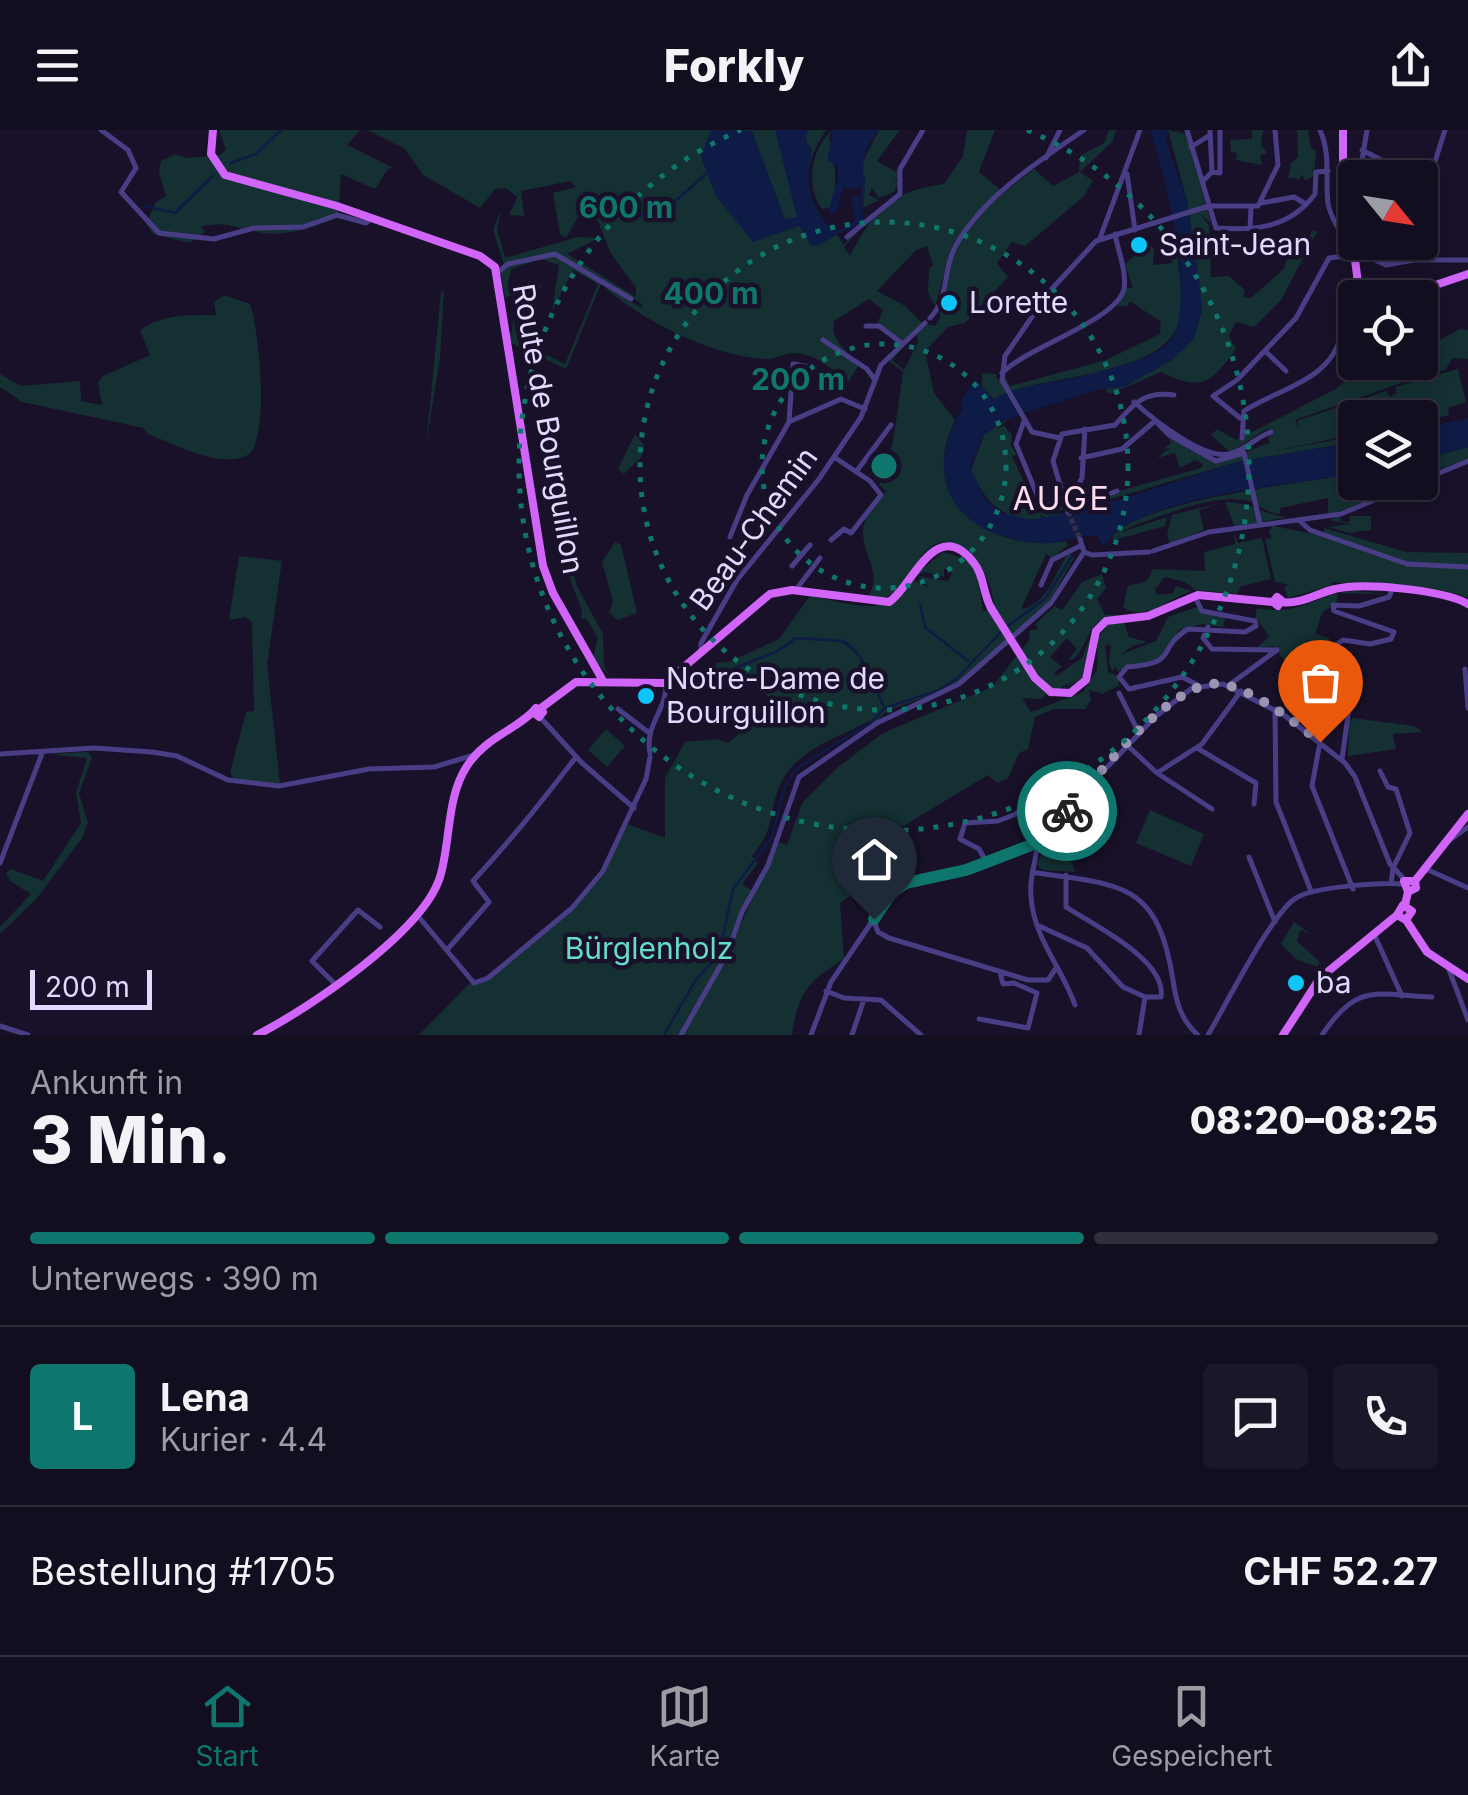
<!DOCTYPE html>
<html lang="de">
<meta charset="utf-8">
<style>
:root{--surface:#120d1f;--page:#1b1628;--text:#f1f3f6;--muted:#9c9ca4;--line:#312d3d;--accent:#0f766e}
body{margin:0;font-family:Inter,sans-serif;background:var(--page);color:var(--text);height:100vh;display:flex;flex-direction:column;font-size:38px;white-space:nowrap}
*{box-sizing:border-box;margin:0}
p{font-size:32px;color:var(--muted)}
.icon{flex:none;width:55px;height:55px;fill:none;stroke:currentColor;stroke-width:2;stroke-linecap:round;stroke-linejoin:round}
.map{position:relative;height:905px;overflow:hidden}
.panel{display:flex;flex-direction:column;background:var(--surface);flex:1}
.panel>*{flex:none}
.needle{width:65px;rotate:120deg}
.controls{position:absolute;left:1338px;top:30px;display:grid;gap:20px}
.controls a{display:grid;place-items:center;width:100px;height:100px;border-radius:10px;background:var(--surface);box-shadow:0 5px 15px #0003,0 0 0 2px var(--line);font-size:50px}
.scale{position:absolute;left:30px;bottom:25px;width:122px;box-sizing:border-box;padding-left:10px;border:5px solid #e2dafe;border-top:0;font-size:28px;line-height:35px;white-space:nowrap;color:#e2dafe;-webkit-text-stroke:8px #181129;paint-order:stroke}
.pin{position:absolute;display:grid;place-items:center;width:85px;height:85px;color:#fff;margin:-102px -42px;border-radius:50% 50% 50% 0;rotate:-45deg;box-shadow:0 0 10px #0007}
.pin .icon{rotate:45deg}
.courier{position:absolute;display:grid;place-items:center;width:100px;height:100px;margin:-50px;border:8px solid #0f766e;border-radius:50%;background:#fff;color:#222;box-shadow:0 2px 12px #0007}
.overview em{font-style:normal;font-weight:800}
.overview div{display:flex;flex-direction:column-reverse}
.overview{display:flex;align-items:center;justify-content:space-between;height:170px;padding:0 30px}
h1{font-size:65px;font-weight:800;line-height:75px}
.bar{display:grid;grid-template-columns:repeat(4,1fr);gap:15px 10px;align-content:center;height:120px;padding:0 30px}
.bar i{height:12px;border-radius:8px;background:var(--line)}
.bar .active{background:var(--accent)}
.bar p{grid-column:span 4}
.line{display:flex;align-items:center;gap:25px;padding:0 30px;border-top:2px solid var(--line)}
.line div{flex:1}
.round{display:grid;place-items:center;flex:none;width:105px;height:105px;border-radius:10px;background:var(--page)}
header{display:flex;justify-content:space-between;align-items:center;height:130px;padding:0 30px;background:var(--surface);font-size:45px;font-weight:800}
.dock{display:flex;justify-content:space-around;align-items:center;height:140px;border-top:2px solid var(--line);background:var(--surface);font-size:28px;color:var(--muted)}
.dock a{display:grid;justify-items:center;gap:5px}
.dock .active{color:var(--accent)}
.map>svg:first-child{display:block}
.green{fill:#143032}
.water{fill:#0d1b46}
.lines{fill:none;stroke-linecap:round;stroke-linejoin:round}
.stream{stroke:#0d1b46;stroke-width:2.5}
.river{stroke:#0d1b46;stroke-width:8}
.minor-tunnel{stroke:#362f49;stroke-width:5;stroke-dasharray:5 2.5;stroke-linecap:butt}
.minor{stroke:#493e86;stroke-width:5}
.major{stroke:#d265f9;stroke-width:8}
.major-bridge{stroke:#d265f9;stroke-width:8}
.done{stroke:#9b94b3;stroke-width:10;stroke-dasharray:0 18}
.route{stroke:#0f766e;stroke-width:12}
.ring{fill:none;stroke:#0f766e;stroke-width:5;stroke-dasharray:5 10}
.poi-dot{fill:#0dc5f6;stroke:#181129;stroke-width:4}
.labels{text-anchor:middle;stroke-width:9;stroke-linejoin:round;paint-order:stroke}
.poi-label{font-size:30px;fill:#e2dafe;stroke:#181129;text-anchor:start}
.street-label{font-size:30px;fill:#e2dafe;stroke:#181129}
.park-label{font-size:30px;fill:#67dccc;stroke:#181129}
.neighbourhood-label{font-size:32px;letter-spacing:2.5px;fill:#fedcee;stroke:#181129}
.centre{fill:#0f766e;stroke:#181129;stroke-width:5}
.ring-label{font-size:30px;text-anchor:middle;font-weight:bold;fill:#0f766e;stroke:#181129;stroke-width:9;stroke-linejoin:round;paint-order:stroke}
</style>
<header><svg class="icon" aria-label="menu" viewBox="0 0 24 24"><path d="M4 6h16M4 12h16M4 18h16"/></svg>Forkly<svg class="icon" aria-label="share" viewBox="0 0 24 24"><path d="M12 15V3M7 8l5-5 5 5M5 13v7h14v-7"/></svg></header>
<div class="map">
<svg width="1468" height="905" viewBox="0 0 1468 905">
<rect width="100%" height="100%" fill="#181129"/>
<path class="green" d="M219,0H360L347,15L393,38L388,39L375,59L341,44L338,88C312,97 285,108 257,102C236,98 223,90 201,97L205,102L190,113L153,104L146,94L156,72L166,66L159,43L161,31L175,24L187,28L220,25L226,20Z
M367,0H826C804,37 799,55 825,92C832,103 838,101 843,115L866,92L844,117L850,126C875,79 889,62 944,54L963,26L967,0H995L979,42L1001,60L970,90L952,116L935,177L928,162L929,138L933,135L927,116L916,120L877,161L905,176L922,193L904,211L877,194L883,180L869,169L834,191C831,211 845,221 860,233L848,252C831,239 817,224 794,223C784,223 774,230 764,229C711,226 640,189 603,156L642,178V174L577,134L601,154L566,239L505,210L503,201L512,203L513,188L518,211L565,234L598,154L573,140L552,181L559,135L541,129L511,139L507,157L526,160L541,154L540,159L505,167L501,144L505,137L493,100L501,80L497,99L505,128L578,107L599,108L567,124L636,167V158L610,122L593,79L579,85L566,108L560,104L553,63L576,57L570,51L521,61L524,86L509,85L517,67L506,58L495,59L480,78L423,45L405,19Z
M833,0L829,7C835,34 838,50 832,77L822,79C804,55 812,16 833,0Z
M879,0H900L877,31L896,42L907,24L898,51L893,46L898,53L894,62L879,68L872,58L869,65L879,70L861,79L862,34Z
M1109,0H1116L1113,11L1080,42L1093,51L1084,66L1025,116L1012,112L997,133L1008,147L965,193L948,197L925,221L934,263L955,290C915,372 989,423 1066,411L1068,415L1052,428L1046,424L1021,479C1049,475 1054,441 1069,423L1074,428L1046,478L969,546L947,559L887,581L872,595L869,591C838,608 795,620 780,655C767,686 777,695 752,726L758,733L742,754L753,761L731,803L739,798L779,712L787,715L802,673L837,638L883,603L992,557L1030,509L1029,501L1038,499L1035,494L1055,476L1062,480L1082,452L1102,444L1106,458L1097,469L1105,485H1126C1084,487 1094,508 1074,529L1068,530L1077,519L1067,508L1050,527L1062,537L1054,542L1056,546L1082,528L1093,500L1082,549L1061,560L1079,547L1059,559L1052,558L1042,569L1022,568L1031,582L1083,562L1097,540L1098,508L1107,495L1124,492L1129,507L1147,512L1132,516L1122,524L1156,511L1168,487L1197,477L1204,484L1226,485L1223,497L1202,494L1179,500L1157,533L1128,535L1118,542L1115,535L1120,525L1113,542L1109,533L1111,516L1105,514L1108,542L1118,546L1119,555L1103,564L1089,560L1091,570L1085,579H1054L1035,587L1028,619L1019,623L1008,648L997,653L988,645L900,698L891,730C870,744 860,761 840,773L844,829C808,851 798,863 792,905H419L470,853L489,850L573,779L603,744L627,694L665,708V648L685,612L716,609L728,613L753,592L756,582L778,578L769,575L766,562L800,554L796,542L709,555L707,545L717,533L729,532L779,509L810,466C848,473 891,491 913,450L929,458L918,446L948,451L952,443L944,438V447L925,442L914,446L943,422L968,430C980,446 980,464 983,481L994,479C995,466 985,436 972,425C926,384 914,452 891,465C883,470 877,468 868,466C886,440 853,416 866,389C870,379 880,370 886,361L879,355L893,312L903,242L888,230L911,209L892,230L904,240L918,212L917,204L926,194L935,196L941,186L938,182L950,180L958,169L952,162L944,174C947,163 946,153 948,142C959,95 998,67 1034,39L1053,56L1079,42L1080,26L1104,13Z
M1168,0L1186,4L1211,93L1201,84L1209,96L1211,147L1229,146L1245,160L1243,167L1251,168L1284,139L1289,119L1300,121L1313,100L1317,102L1281,170L1254,197L1236,192L1229,206L1236,219C1210,254 1201,262 1161,242L1110,264L1105,260L1154,239L1202,181L1187,71Z
M1252,0H1263L1261,15L1267,23L1260,25L1262,35L1236,30L1237,23L1231,22L1230,10L1252,9Z
M1297,0H1308L1311,18L1316,21L1314,46L1306,51L1302,45L1299,49L1288,48L1291,33L1298,27Z
M1175,106C1177,130 1183,159 1181,183C1173,251 1038,242 994,269L982,258V243L996,244L998,251L1004,244L1010,256L1106,230L1160,204L1161,192L1130,171L1127,176H1115L1127,158H1133L1125,134L1148,114L1154,118L1153,135L1172,133L1169,107Z
M444,159L440,228L426,315L441,163Z
M224,165L250,174C259,197 271,315 246,326C218,338 174,314 148,304L144,298L22,272L0,257V244L21,256L80,251L81,271L102,275L98,252L103,246L150,225L140,200C164,184 188,185 216,185L214,172Z
M1460,199L1468,200V229L1453,228L1445,240L1434,242L1431,229L1422,232L1424,245L1295,290L1300,300L1297,291L1386,261L1390,267L1397,263L1395,257L1458,239L1466,272L1448,278L1449,285L1420,292V288L1402,287L1391,269L1400,287L1355,288V304L1275,321L1355,306V312L1237,332L1046,388L1040,384L1042,389C1004,392 985,373 971,340L984,305L1014,284L994,301L1004,295L1012,305L1011,315L1017,325L1012,326L1030,365L1011,375L1038,383L1063,373L1065,379L1050,384L1067,383L1119,361L1201,338L1203,334L1195,330L1180,338L1175,323L1157,328L1170,318L1163,319L1171,313L1169,309L1189,317V323L1192,317C1231,342 1232,326 1269,313L1268,298L1230,322L1211,305L1217,299L1236,310L1336,259L1358,239L1420,232V221Z
M635,304L644,315L642,326L624,344L618,339Z
M1468,317V329L1420,346V330Z
M1355,344V352L1404,353L1384,364L1382,357V365L1335,383L1328,384V368L1280,378V384C1265,384 1257,371 1244,370C1207,365 1166,385 1132,396L1122,402L1167,387L1165,396L1114,410L1112,406C1149,369 1300,353 1355,344Z
M1225,372C1250,372 1264,385 1287,387L1235,397Z
M1220,373L1199,380L1204,400L1170,414L1167,404L1172,385Z
M554,375L577,456L603,504L604,536L610,546L593,529L598,508L586,488L581,489L582,480L560,424Z
M1340,386L1341,392H1349L1350,386H1371V400L1349,403L1328,397L1350,394L1329,390Z
M1269,395L1324,406V398L1406,422L1468,423V468L1447,461L1331,452L1333,455L1288,468L1284,457L1290,455L1275,452L1265,408L1271,409L1269,399H1273Z
M1234,402L1238,413L1262,408L1271,449L1241,456L1237,464L1195,460L1185,452L1165,447L1155,459L1157,465L1173,463L1176,456L1192,461C1169,468 1144,493 1123,477L1128,456L1147,451L1153,439L1205,441L1204,422L1235,414Z
M615,412L621,415L637,483L618,490L609,483L613,472L602,432Z
M239,426L282,431L267,534L280,654L235,650L230,643L246,582L254,581L252,492L245,487L229,490Z
M1355,461L1387,464L1338,463L1337,472L1322,483L1315,504L1329,508L1332,524L1351,541H1345V547L1307,549V539H1298L1300,528L1283,529L1274,516L1243,521L1258,517L1269,506L1255,487L1257,478C1304,487 1313,463 1355,461Z
M1353,588L1414,596L1423,602L1393,604L1396,619L1348,626L1349,592Z
M606,599L625,616L607,637L588,620Z
M88,622L92,628L79,663L88,693L82,708L37,768L0,804V797L31,764L10,751L6,743L11,739L43,751L81,693L76,663L87,628L48,624Z
M1150,680L1204,704L1191,736L1136,713Z
M1046,713L1072,733L1075,742L1042,740L1037,734Z
M1294,792L1309,803L1300,800L1297,811L1320,832L1317,837L1296,829L1281,814Z"/>
<path class="water" d="M711,0L752,1L785,89L797,87L775,0H808L806,10L812,19C805,55 808,75 834,102L856,91L851,67L860,66L861,91L817,116L811,115L799,96L753,112L716,66L701,27Z
M833,0H879C866,16 861,30 864,51L857,59L837,58L838,37L827,30Z
M1150,0H1168L1166,12L1187,70L1199,149L1202,181L1194,209L1172,230L1124,257L1095,260L1004,290L984,305L970,336L985,370L1002,383L1031,390L1103,375L1237,332L1355,312V344C1285,355 1188,362 1126,395C1116,400 1111,409 1103,416L1097,406C1075,404 1059,416 1037,413C956,406 918,349 963,278L961,270L976,250L994,269C1021,253 1060,253 1091,244C1113,237 1154,230 1169,212C1199,178 1164,40 1150,0Z
M1468,288V317L1420,330V299Z"/>
<g class="lines">
<path class="stream" d="M231,33L256,24L281,0
M672,74L707,43
M145,76L175,83L214,45
M636,87L666,77
M849,99L862,90L864,47
M920,474L925,497L968,531
M1008,496L1045,469L1072,426
M723,545C746,529 774,529 795,508L842,511C863,520 874,555 883,575
M664,905L695,851L719,824L733,759L772,707L785,656L796,639L871,592L885,578L939,560L956,549L1002,501"/>
<path class="river" d="M833,80L841,50"/>
<path class="minor-tunnel" d="M1068,382L1080,409"/>
<path class="minor" d="M101,0L128,20L136,38L121,62L159,103L214,109L254,98L303,97L337,85L366,93L372,88
M1187,0L1216,98C1255,101 1290,98 1315,64L1316,42L1328,41
M1320,0C1331,25 1325,48 1328,73C1331,94 1347,103 1346,126
M1191,17L1210,5
M1362,20L1387,33
M1046,28L1060,0
M1212,42L1220,43V0
M1127,44L1135,100
M1359,48L1367,0
M1204,50L1212,42L1210,0
M1427,57L1445,0
M1261,73L1294,67L1304,73
M1250,99L1251,77
M847,107L900,64V39L923,0
M1100,108L1140,0
M1358,112L1361,124
M498,142L508,134L555,124L631,169
M930,188C950,167 942,140 956,115C984,66 1038,32 1084,0
M866,196H879L903,214
M823,210L867,239L875,250
M1265,221L1286,241
M1002,243C1027,217 1116,191 1124,159C1127,142 1118,121 1115,104
M1134,272C1153,289 1203,330 1229,324C1246,320 1256,307 1271,302
M1240,288L1213,266L1237,250L1296,188L1329,128L1362,124L1386,135L1414,130H1468
M791,291L841,269L865,279
M1024,291L1016,314L1040,372L1042,376L1065,372
M1158,294L1169,305L1216,331L1244,323L1260,394
M1060,308L1032,302L1002,250L1005,226L1049,162L1096,111L1209,76H1258L1278,35L1275,0
M1242,308L1244,281C1280,258 1330,251 1341,205L1355,197
M1081,328L1122,319L1155,291
M856,342L891,295
M1420,351L1468,331
M1066,376L1082,348L1085,299
M1067,379L1117,361
M1068,382L1053,331L1062,304L1115,295C1133,275 1142,261 1174,265
M1300,391L1310,400L1407,434L1468,437
M730,407L747,365L789,292L793,234L805,236
M1080,409L1084,422L1092,425L1149,422
M831,410L844,399L851,403L881,365L870,351L834,327
M1153,421L1209,402L1341,384L1417,352
M792,436L810,415
M1041,455L1052,430L1082,415
M795,461L820,428
M1195,467L1202,481L1255,491L1256,496L1245,502L1188,499C1155,519 1181,533 1127,537L1119,547L1129,559L1182,547L1198,555
M1053,470L1084,422
M1208,497L1203,508L1212,519L1277,520L1229,555
M701,522V513L737,450L819,349L861,287L881,235L925,193
M1465,539L1468,578
M1119,563L1139,603
M618,579L648,602
M1275,579L1276,672L1311,761
M540,587L581,632L634,678
M1320,612L1312,656L1353,759
M1127,615L1157,643L1212,679
M1197,618L1256,653L1254,674
M650,623C644,595 668,579 666,552
M0,624L94,618L152,622L177,626L228,650L279,656L369,639L434,637L474,625
M1342,629L1354,542L1348,532L1334,524L1333,517L1343,510L1370,514L1391,509L1394,502L1334,481L1333,475L1359,476L1389,467L1392,460
M1380,641L1388,657L1396,659L1410,703L1393,738L1391,754
M1157,643L1202,614L1241,561
M1039,712L1038,717L1032,716L1155,587L1192,558L1223,554L1284,585L1345,633L1355,647L1390,734L1405,750
M1447,712L1468,697
M1037,718C1035,734 1029,749 1031,766C1033,807 1062,838 1075,875
M1249,727L1275,792
M0,733L43,621
M987,733L979,719L960,709L965,693L998,691L1016,684L1051,648L1074,674
M1426,739L1468,758
M1032,742C1118,756 1157,748 1173,850C1176,872 1181,890 1198,905
M1066,745V777C1092,794 1167,830 1161,867H1145
M418,786L474,853L488,848L572,778L603,741L646,649L650,627
M873,789L878,802L889,808L1028,850H1048L1056,838
M1037,795L1087,818L1123,857L1145,867L1139,905
M1374,804L1402,866
M447,820L489,772L473,751C513,708 542,671 576,627
M1448,837L1468,890
M335,854L312,831L358,780L380,797
M826,861L844,868L881,870L921,905
M979,889L1028,898L1037,863L1014,853L1003,854L1000,842
M0,896L28,905
M681,905L727,824L742,782L768,735L799,647L877,593L959,554L1051,473
M811,905L831,852L892,762L906,753L966,740L1032,714
M852,905L864,869
M1208,905C1225,877 1272,782 1296,768C1313,757 1381,752 1403,754
M1322,905C1358,851 1377,865 1432,867"/>
<path class="major" d="M213,0L211,24L225,45L337,76L480,126L495,137L543,436L553,463L602,549
M1343,0V38L1360,168
M1397,168L1468,144
M1277,467L1281,470L1278,476L1273,472Z
M1282,472C1300,475 1317,463 1335,459C1362,452 1444,460 1468,474
M1051,562L1070,563L1086,550L1096,501L1106,491L1148,486L1198,465L1273,472
M541,578L576,552L665,553L770,464L792,460L889,472C911,459 936,383 974,433C984,445 983,464 991,478
M1408,762L1404,751H1415
M1405,775L1408,762L1416,758L1415,751L1468,684
M1406,790L1412,781L1403,775L1397,785L1406,790L1427,822L1468,849
M257,905C308,879 423,802 440,747C451,711 446,668 467,636C486,606 521,598 536,578L543,582L539,587L534,583
M1283,905L1320,848L1397,785"/>
<path class="major-bridge" d="M991,478L1035,548L1051,562"/>
</g>
<g class="lines">
<path class="done" d="M1067,681C1097,647 1178,540 1227,555C1261,565 1293,591 1320,612"/>
<path class="route" d="M874,789L892,762L906,753L966,740L1039,712L1067,681"/>
</g>
<g class="ring">
<circle cx="884" cy="336" r="122"/>
<circle cx="884" cy="336" r="244"/>
<path d="M1027 0A365 365 0 1 1 741 0"/>
</g>
<g class="poi-dot">
<circle cx="1139" cy="115" r="10"/>
<circle cx="949" cy="173" r="10"/>
<circle cx="646" cy="566" r="10"/>
<circle cx="1296" cy="853" r="10"/>
</g>
<g class="labels">
<g class="poi-label">
<text x="1159" y="125">Saint-Jean</text>
<text x="969" y="183">Lorette</text>
<text x="666" y="559">Notre-Dame de<tspan x="666" dy="34">Bourguillon</tspan></text>
<text x="1316" y="863">ba</text>
</g>
<g class="street-label">
<text transform="translate(548 299) rotate(80)" y="10">Route de Bourguillon</text>
<text transform="translate(754 399) rotate(-54)" y="10">Beau-Chemin</text>
</g>
<g class="park-label">
<text x="649" y="829">Bürglenholz</text>
</g>
<g class="neighbourhood-label">
<text x="1062" y="380">AUGE</text>
</g>
</g>
<circle cx="884" cy="336" r="15" class="centre"/>
<g class="ring-label">
<text x="626" y="88">600 m</text>
<text x="711" y="174">400 m</text>
<text x="798" y="260">200 m</text>
</g>
</svg>
<div class="controls">
<a><svg class="needle" viewBox="-14 -14 28 28"><path d="M0-13l5 13h-10z" fill="#e53935"/><path d="M0 13l5-13h-10z" fill="#9c9ca4"/></svg></a>
<a><svg class="icon" aria-label="locate" viewBox="0 0 24 24"><circle cx="12" cy="12" r="6"/><path d="M12 2v4M12 18v4M2 12h4M18 12h4"/></svg></a>
<a><svg class="icon" aria-label="layers" viewBox="0 0 24 24"><path d="M12 4l9 5-9 5-9-5zM3 14l9 5 9-5"/></svg></a>
</div>
<div class="scale">200 m</div>
<div class="pin" style="left:1320px;top:612px;background:#ea580c"><svg class="icon" aria-label="bag" viewBox="0 0 24 24"><path d="M5 8h14l-1 12H6zM9 8a3 3 0 0 1 6 0"/></svg></div>
<div class="pin" style="left:874px;top:789px;background:#1f2937"><svg class="icon" aria-label="home" viewBox="0 0 24 24"><path d="M3 11l9-7 9 7M6 9v11h12V9"/></svg></div>
<div class="courier" style="left:1067px;top:681px"><svg class="icon" aria-label="bike" viewBox="0 0 24 24"><circle cx="6" cy="16" r="4"/><circle cx="18" cy="16" r="4"/><path d="M6 16l4-8h5l3 8M10 8l3 8H6M13 5h3"/></svg></div>
</div>
<section class="panel">
<div class="overview"><div><h1>3 Min.</h1><p>Ankunft in</p></div><em>08:20–08:25</em></div>
<div class="bar"><i class="active"></i><i class="active"></i><i class="active"></i><i></i><p>Unterwegs · 390 m</p></div>
<div class="line" style="height:180px"><b class="round" style="background:var(--accent);color:#fff">L</b><div><b>Lena</b><p>Kurier · 4.4</p></div><a class="round"><svg class="icon" aria-label="chat" viewBox="0 0 24 24"><path d="M4 5h16v11H9l-5 4z"/></svg></a><a class="round"><svg class="icon" aria-label="phone" viewBox="0 0 24 24"><path d="M5 4h4l2 5-3 2q2 4 5 5l2-3 5 2v4C11 20 4 13 5 4z"/></svg></a></div>
<div class="line" style="height:130px"><div>Bestellung #1705</div><b>CHF 52.27</b></div>
</section>
<nav class="dock">
<a class="active"><svg class="icon" aria-label="home" viewBox="0 0 24 24"><path d="M3 11l9-7 9 7M6 9v11h12V9"/></svg>Start</a>
<a><svg class="icon" aria-label="map" viewBox="0 0 24 24"><path d="M3 6l6-2 6 2 6-2v14l-6 2-6-2-6 2zM9 4v14M15 6v14"/></svg>Karte</a>
<a><svg class="icon" aria-label="saved" viewBox="0 0 24 24"><path d="M7 4h10v16l-5-4-5 4z"/></svg>Gespeichert</a>
</nav>
